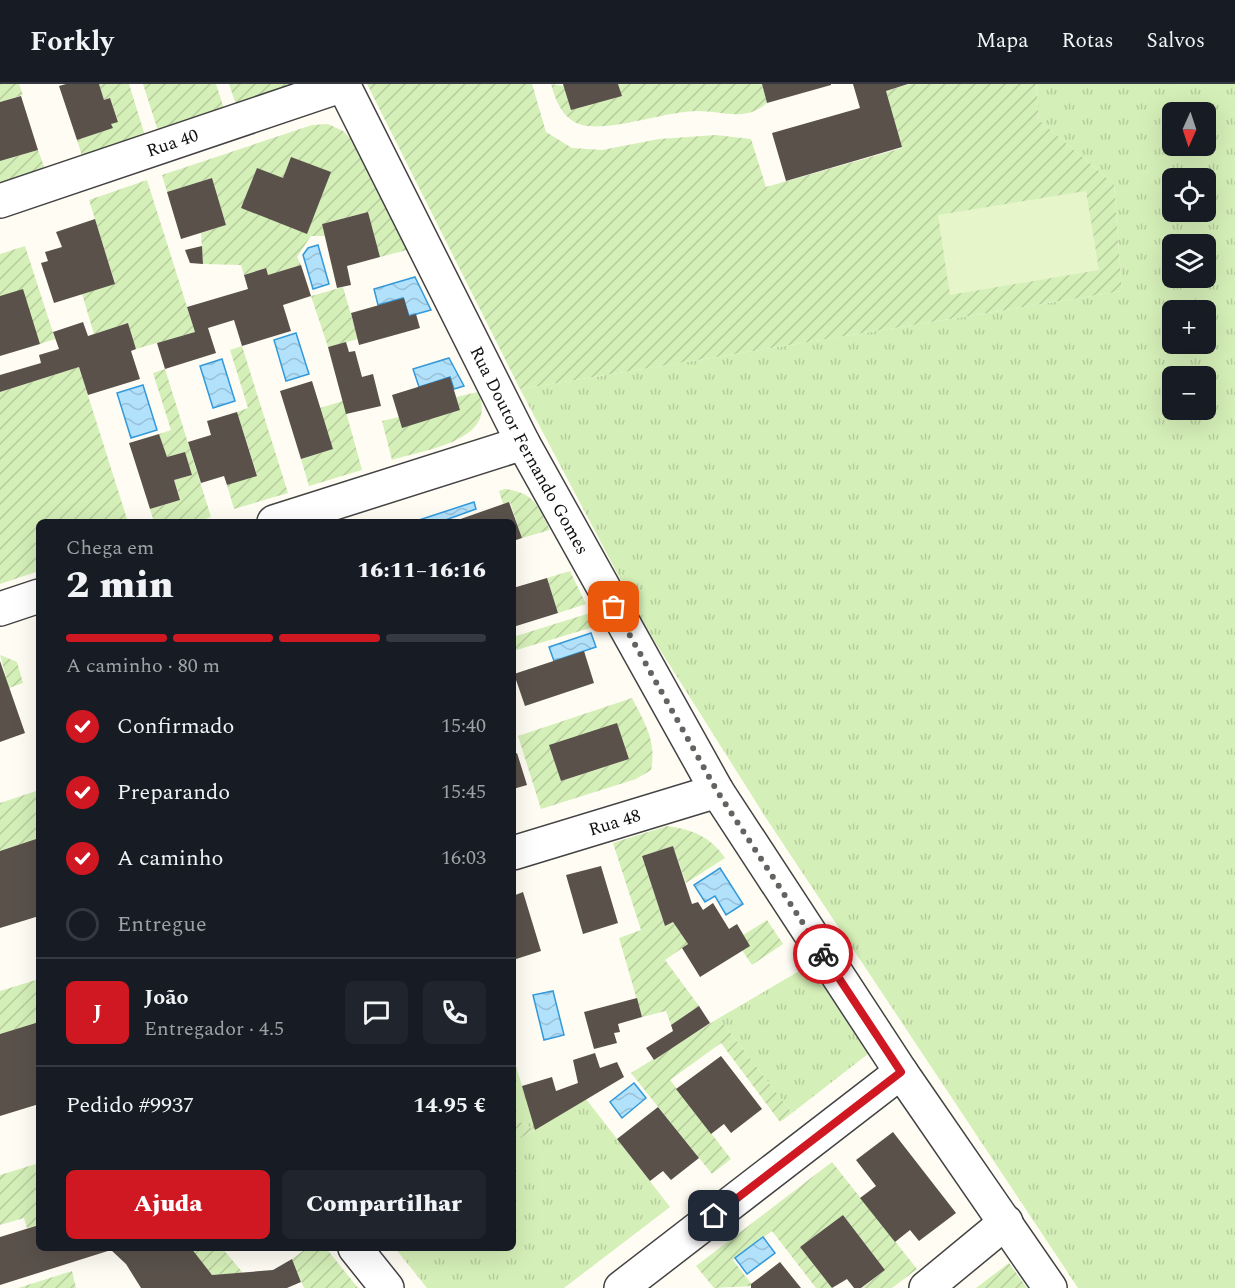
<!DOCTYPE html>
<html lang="pt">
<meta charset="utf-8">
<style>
:root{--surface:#171b24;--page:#20242c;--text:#f1f3f6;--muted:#9ea1a6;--line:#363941;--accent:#d01823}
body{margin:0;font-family:Spectral,serif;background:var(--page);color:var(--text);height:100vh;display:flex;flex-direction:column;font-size:22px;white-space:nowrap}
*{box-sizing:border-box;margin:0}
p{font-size:20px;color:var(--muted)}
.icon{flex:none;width:33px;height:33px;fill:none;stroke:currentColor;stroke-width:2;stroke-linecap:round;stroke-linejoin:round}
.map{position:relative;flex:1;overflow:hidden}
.drawer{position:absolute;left:36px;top:435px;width:480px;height:732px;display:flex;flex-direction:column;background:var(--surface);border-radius:9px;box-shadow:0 6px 24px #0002}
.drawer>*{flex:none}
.needle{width:39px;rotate:183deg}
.tools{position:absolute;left:1162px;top:18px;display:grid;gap:12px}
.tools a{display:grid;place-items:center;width:54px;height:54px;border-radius:9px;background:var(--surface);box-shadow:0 6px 24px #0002;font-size:30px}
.pin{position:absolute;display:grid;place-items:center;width:51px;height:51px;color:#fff;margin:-26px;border-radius:12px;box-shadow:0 3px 9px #0006}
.courier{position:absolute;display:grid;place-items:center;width:60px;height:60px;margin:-30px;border:4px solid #d01823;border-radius:50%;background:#fff;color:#222;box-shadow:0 2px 8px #0007}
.head em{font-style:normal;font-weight:800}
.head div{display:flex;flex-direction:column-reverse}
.head{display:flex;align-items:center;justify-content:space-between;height:102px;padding:0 30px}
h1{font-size:39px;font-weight:800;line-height:45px}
.bar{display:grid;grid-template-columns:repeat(4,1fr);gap:9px 6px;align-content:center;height:72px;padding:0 30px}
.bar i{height:8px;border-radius:4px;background:var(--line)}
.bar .on{background:var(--accent)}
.bar p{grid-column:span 4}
.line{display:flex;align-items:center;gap:15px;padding:0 30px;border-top:2px solid var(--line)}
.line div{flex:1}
.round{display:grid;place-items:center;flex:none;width:63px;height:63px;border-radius:9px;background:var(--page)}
ol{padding:0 30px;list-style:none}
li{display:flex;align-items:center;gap:18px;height:66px}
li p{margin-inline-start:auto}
li .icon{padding:6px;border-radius:50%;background:var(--accent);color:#fff;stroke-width:4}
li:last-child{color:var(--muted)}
li i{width:33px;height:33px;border:3px solid var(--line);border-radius:50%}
.primary-button{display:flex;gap:12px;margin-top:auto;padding:12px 30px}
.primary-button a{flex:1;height:69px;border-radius:9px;background:var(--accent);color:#fff;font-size:24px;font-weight:800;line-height:69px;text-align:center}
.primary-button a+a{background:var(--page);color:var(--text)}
header{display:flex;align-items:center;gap:36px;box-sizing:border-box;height:84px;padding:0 30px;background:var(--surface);border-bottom:2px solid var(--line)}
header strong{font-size:28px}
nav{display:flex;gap:33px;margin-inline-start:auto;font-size:21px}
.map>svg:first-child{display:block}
.grass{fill:url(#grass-tufts);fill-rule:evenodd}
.garden{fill:url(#garden-furrows);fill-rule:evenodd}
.pitch{fill:#e7f5cb}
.water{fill:url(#water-waves);stroke:#3299db;stroke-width:1.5}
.building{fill:#5a514b}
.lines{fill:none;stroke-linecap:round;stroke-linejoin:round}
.minor-casing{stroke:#434343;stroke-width:36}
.minor{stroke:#fff;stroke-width:33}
.done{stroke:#64635f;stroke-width:6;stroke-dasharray:0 10.8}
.route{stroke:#d01823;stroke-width:8}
.labels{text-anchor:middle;stroke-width:6;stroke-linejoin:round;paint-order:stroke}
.street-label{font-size:18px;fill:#101010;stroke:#fff}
</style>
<header>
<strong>Forkly</strong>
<nav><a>Mapa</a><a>Rotas</a><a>Salvos</a></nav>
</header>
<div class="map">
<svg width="1235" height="1204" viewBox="0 0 1235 1204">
<defs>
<pattern id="grass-tufts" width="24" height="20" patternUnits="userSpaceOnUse" patternTransform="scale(1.5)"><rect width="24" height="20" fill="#d5efb8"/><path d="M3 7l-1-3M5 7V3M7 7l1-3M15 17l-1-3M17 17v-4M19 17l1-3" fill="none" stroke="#b6cc9d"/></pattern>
<pattern id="garden-furrows" width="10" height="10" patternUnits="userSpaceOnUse" patternTransform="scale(1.5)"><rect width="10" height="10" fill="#d5efb8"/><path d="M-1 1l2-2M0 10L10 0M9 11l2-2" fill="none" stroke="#b6cc9d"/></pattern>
<pattern id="water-waves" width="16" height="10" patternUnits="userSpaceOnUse" patternTransform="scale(1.5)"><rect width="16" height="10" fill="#b2e1fc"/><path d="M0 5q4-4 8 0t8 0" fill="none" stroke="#98c0d7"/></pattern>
</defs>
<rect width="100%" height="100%" fill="#fffdf3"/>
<path class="grass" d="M1036,0H1235V1204H1078L766,734L645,542L520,305L1122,207L1114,100L1039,36ZM1173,28H1206V62H1173ZM1173,94H1206V128H1173ZM1173,160H1206V194H1173ZM1173,226H1206V260H1173ZM1173,292H1206V326H1173Z
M801,886L815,889L868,970L792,1029L719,934Z
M513,972L522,1002L586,1015L670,1123L564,1204H427L395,1164H513V1058L535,1046L513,1034Z"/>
<path class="garden" d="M0,0H19L23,11L0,18Z
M99,0H129L146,55L83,75L77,56L112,44L111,40L118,37L110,14L104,16Z
M143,0H216L225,28L159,50Z
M229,0H307L237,24Z
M367,0H532L546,48L572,64L602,66L659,55L716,51L751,55L766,103L902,64L886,7L910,0H1036L1039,36L1114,100L1122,207L520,305Z
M551,0L621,11L618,0H762L767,19C745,38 724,27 697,27C665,27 606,50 579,40C562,34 555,15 551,0Z
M328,40L343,47L354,58L407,166L380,173L368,128L322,140L325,152H311L297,173L301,181L268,191L265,184L244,191L241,181L203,180L201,149L226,141L212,94L167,108L162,91L312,41Z
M38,66L46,88L0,104V77Z
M147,96L195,248L136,265L128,239L94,250L82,210L115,199L89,116Z
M25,162L55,255L40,260L0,218V170Z
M343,203L358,255L328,263L311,212Z
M242,262L288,409L234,425L227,401L257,391L237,328L248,324L230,266Z
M79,283L128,438H39V487L0,500V308Z
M165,285L211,433L196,438H154L150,425L180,416L174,396L192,391L185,368L167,373L159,350L171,346L153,289Z
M478,308C500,357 424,366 392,376L382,337L399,333L402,343L460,326L456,313Z
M343,317L362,386L309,402L301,375L333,365L320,324Z
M505,405C535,409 537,421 550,446L522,454L510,418L503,420L499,407Z
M570,487L586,520L558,529L547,494Z
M590,529L597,542L513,567V553Z
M0,571L17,578L23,599L9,604Z
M632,614C645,639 657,658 651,686L636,695L541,725L518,652ZM617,640L629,675L561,697L550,661Z
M39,706V754L0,767V719Z
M667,742C693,746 710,752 725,774L686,799L673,762L642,772L665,842L673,838L688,860L665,876L699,922L671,941L666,927L642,933L619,854L641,846L613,759Z
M767,836L783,860L752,881L742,866L743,851Z
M39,895V938L0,950V907Z
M719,934L792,1029L780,1038L721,959L670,996L731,1075L712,1090L631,989Z
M513,1034L535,1046L513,1058Z
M832,1078L917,1185L892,1204H862L885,1186L843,1131L800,1163L832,1204H816L772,1147L733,1176L753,1202L714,1204L696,1182Z
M39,1079V1141L27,1144L24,1134L0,1141V1091Z
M222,1164L243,1189L212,1191L191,1165Z
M307,1164H326L358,1204H304L292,1175Z
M1009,1179L1027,1204H976Z
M72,1187L76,1204H18Z"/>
<path class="pitch" d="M1086,107L1099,186L950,211L938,131Z"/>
<path class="water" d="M318,161L329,200L313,205L303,171L308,164Z
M415,193L431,226L409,232L403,214L378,221L374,205Z
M296,249L309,290L286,297L274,256Z
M449,274L464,302L454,305L450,293L419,303L413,285Z
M222,275L235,317L213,324L200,282Z
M143,301L157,346L131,354L117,309Z
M474,418L476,425L440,438H420L419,436Z
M591,549L596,563L554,577L549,563Z
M720,784L743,820L726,831L715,812L705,818L694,801Z
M553,907L564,951L544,956L533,911Z
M634,999L646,1014L622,1034L610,1018Z
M763,1153L775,1169L747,1190L735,1174Z"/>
<path class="building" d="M66,0H99L104,16L110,14L118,38L111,40L113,44L77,56L59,2Z
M563,0H618L622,12L571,26Z
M762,0H831V1L767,19Z
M853,0H908L886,7L902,63L786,97L772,49L860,24Z
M21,12L38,66L0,77V18Z
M291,73L331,88L307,150L241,124L257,84L283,94Z
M212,94L226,141L181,155L167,108Z
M368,128L380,173L347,182L351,201L337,204L322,140Z
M95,135L115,200L54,219L41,179L48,177L45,168L62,163L56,148Z
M202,162L203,180L190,179L185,166Z
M301,181L311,212L283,221L291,247L242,262L234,236L208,244L216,269L165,285L157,259L195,248L187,223L248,205L244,191L266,184L268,191Z
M23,205L40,260L0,272V212Z
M404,214L409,232L416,230L420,244L359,261L351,229Z
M83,238L88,252L128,239L136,265L131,267L140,295L88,311L79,283L0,308V291L41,279L39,271L59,265L53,248Z
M346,258L349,268L355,267L362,293L373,290L381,322L346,330L328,263Z
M450,293L460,326L402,344L392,311Z
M312,297L333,365L301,375L280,307Z
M237,328L257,392L227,401L224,392L201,399L188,358L211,351L207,337Z
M159,350L167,373L185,368L192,391L174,396L180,416L150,425L129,359Z
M509,418L522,454L513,457V438H452Z
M547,494L558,529L513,543V504Z
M584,567L594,599L525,622L514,590Z
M0,577L25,649L0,658Z
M617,639L629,675L561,697L549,661Z
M517,669L527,701L513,705V671Z
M39,754V832L0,844V767Z
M673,762L692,820L698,818L703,826L713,819L729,845L737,840L750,862L700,893L682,864L688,860L673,838L665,842L642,772Z
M601,782L618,839L583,850L566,791Z
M523,808L541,867L513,876V812Z
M637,914L642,933L618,940L620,948L614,949L617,959L594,965L584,928Z
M699,922L710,939L654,976L646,964L673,947L671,941Z
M39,938V1020L0,1032V950Z
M595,969L600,984L617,978L624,993L535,1046L522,1002L552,993L556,1007L578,999L573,976Z
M721,972L762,1025L731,1049L724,1040L711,1050L676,1005Z
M658,1023L699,1074L671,1096L663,1087L650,1097L617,1055Z
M893,1048L956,1129L919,1157L910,1146L895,1158L860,1114L876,1102L856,1076Z
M843,1131L885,1186L861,1204H854L847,1195L832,1204L800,1163Z
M39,1141V1164H191L212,1191L273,1186L292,1175L301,1198L287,1204H141L126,1180L111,1166L0,1201V1153Z
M780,1178L801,1204H751V1200Z"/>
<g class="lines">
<defs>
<g id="minor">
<path id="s1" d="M343,0L523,359L717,707L901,988L1050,1204"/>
<path id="s2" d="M0,117L343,1"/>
<path d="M274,438L523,359"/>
<path d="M0,525L39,512"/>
<path id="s3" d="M513,769L717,707"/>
<path d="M355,1164L387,1204"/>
<path d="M621,1204L901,988"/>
<path d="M926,1204L1006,1138"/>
</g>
</defs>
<use href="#minor" class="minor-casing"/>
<use href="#minor" class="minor"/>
</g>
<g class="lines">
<path class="done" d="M614,523L717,707L823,870"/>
<path class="route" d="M714,1132L901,988L823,870"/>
</g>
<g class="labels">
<g class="street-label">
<text dy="6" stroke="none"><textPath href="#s2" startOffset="182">Rua 40</textPath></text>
<text dy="6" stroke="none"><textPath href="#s1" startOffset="411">Rua Doutor Fernando Gomes</textPath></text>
<text dy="6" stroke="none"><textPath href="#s3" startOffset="106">Rua 48</textPath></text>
</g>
</g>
</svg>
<div class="tools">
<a><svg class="needle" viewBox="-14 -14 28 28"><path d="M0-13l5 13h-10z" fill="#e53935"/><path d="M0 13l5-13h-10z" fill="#9ea1a6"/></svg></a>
<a><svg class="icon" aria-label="locate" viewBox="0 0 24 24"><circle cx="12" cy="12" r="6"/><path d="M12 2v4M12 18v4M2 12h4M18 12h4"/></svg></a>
<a><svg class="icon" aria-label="layers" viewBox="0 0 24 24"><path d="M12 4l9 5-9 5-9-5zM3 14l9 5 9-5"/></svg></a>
<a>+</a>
<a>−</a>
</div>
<div class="pin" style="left:614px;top:523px;background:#ea580c"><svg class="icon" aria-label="bag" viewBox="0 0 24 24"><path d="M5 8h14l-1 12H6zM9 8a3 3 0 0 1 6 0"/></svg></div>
<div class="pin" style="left:714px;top:1132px;background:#1f2937"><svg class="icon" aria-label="home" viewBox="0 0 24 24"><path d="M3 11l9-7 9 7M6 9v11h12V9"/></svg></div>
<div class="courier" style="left:823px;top:870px"><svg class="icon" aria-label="bike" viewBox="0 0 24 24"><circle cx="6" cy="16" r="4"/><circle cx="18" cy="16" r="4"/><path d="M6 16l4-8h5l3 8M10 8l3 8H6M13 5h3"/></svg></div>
<section class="drawer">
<div class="head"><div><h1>2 min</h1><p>Chega em</p></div><em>16:11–16:16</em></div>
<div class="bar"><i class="on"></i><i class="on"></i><i class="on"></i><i></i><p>A caminho · 80 m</p></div>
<ol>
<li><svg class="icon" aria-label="check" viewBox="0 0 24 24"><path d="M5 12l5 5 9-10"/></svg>Confirmado<p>15:40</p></li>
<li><svg class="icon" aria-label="check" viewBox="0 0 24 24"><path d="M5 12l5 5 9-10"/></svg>Preparando<p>15:45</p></li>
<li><svg class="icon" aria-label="check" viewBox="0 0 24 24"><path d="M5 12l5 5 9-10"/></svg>A caminho<p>16:03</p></li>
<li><i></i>Entregue</li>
</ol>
<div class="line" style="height:108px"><b class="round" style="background:var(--accent);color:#fff">J</b><div><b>João</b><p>Entregador · 4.5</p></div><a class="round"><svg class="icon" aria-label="chat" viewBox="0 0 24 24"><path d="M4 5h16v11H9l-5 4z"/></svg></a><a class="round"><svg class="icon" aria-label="phone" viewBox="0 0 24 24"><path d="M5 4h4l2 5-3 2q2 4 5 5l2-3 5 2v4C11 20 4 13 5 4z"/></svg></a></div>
<div class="line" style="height:78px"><div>Pedido #9937</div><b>14.95 €</b></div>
<div class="primary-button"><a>Ajuda</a><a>Compartilhar</a></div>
</section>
</div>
